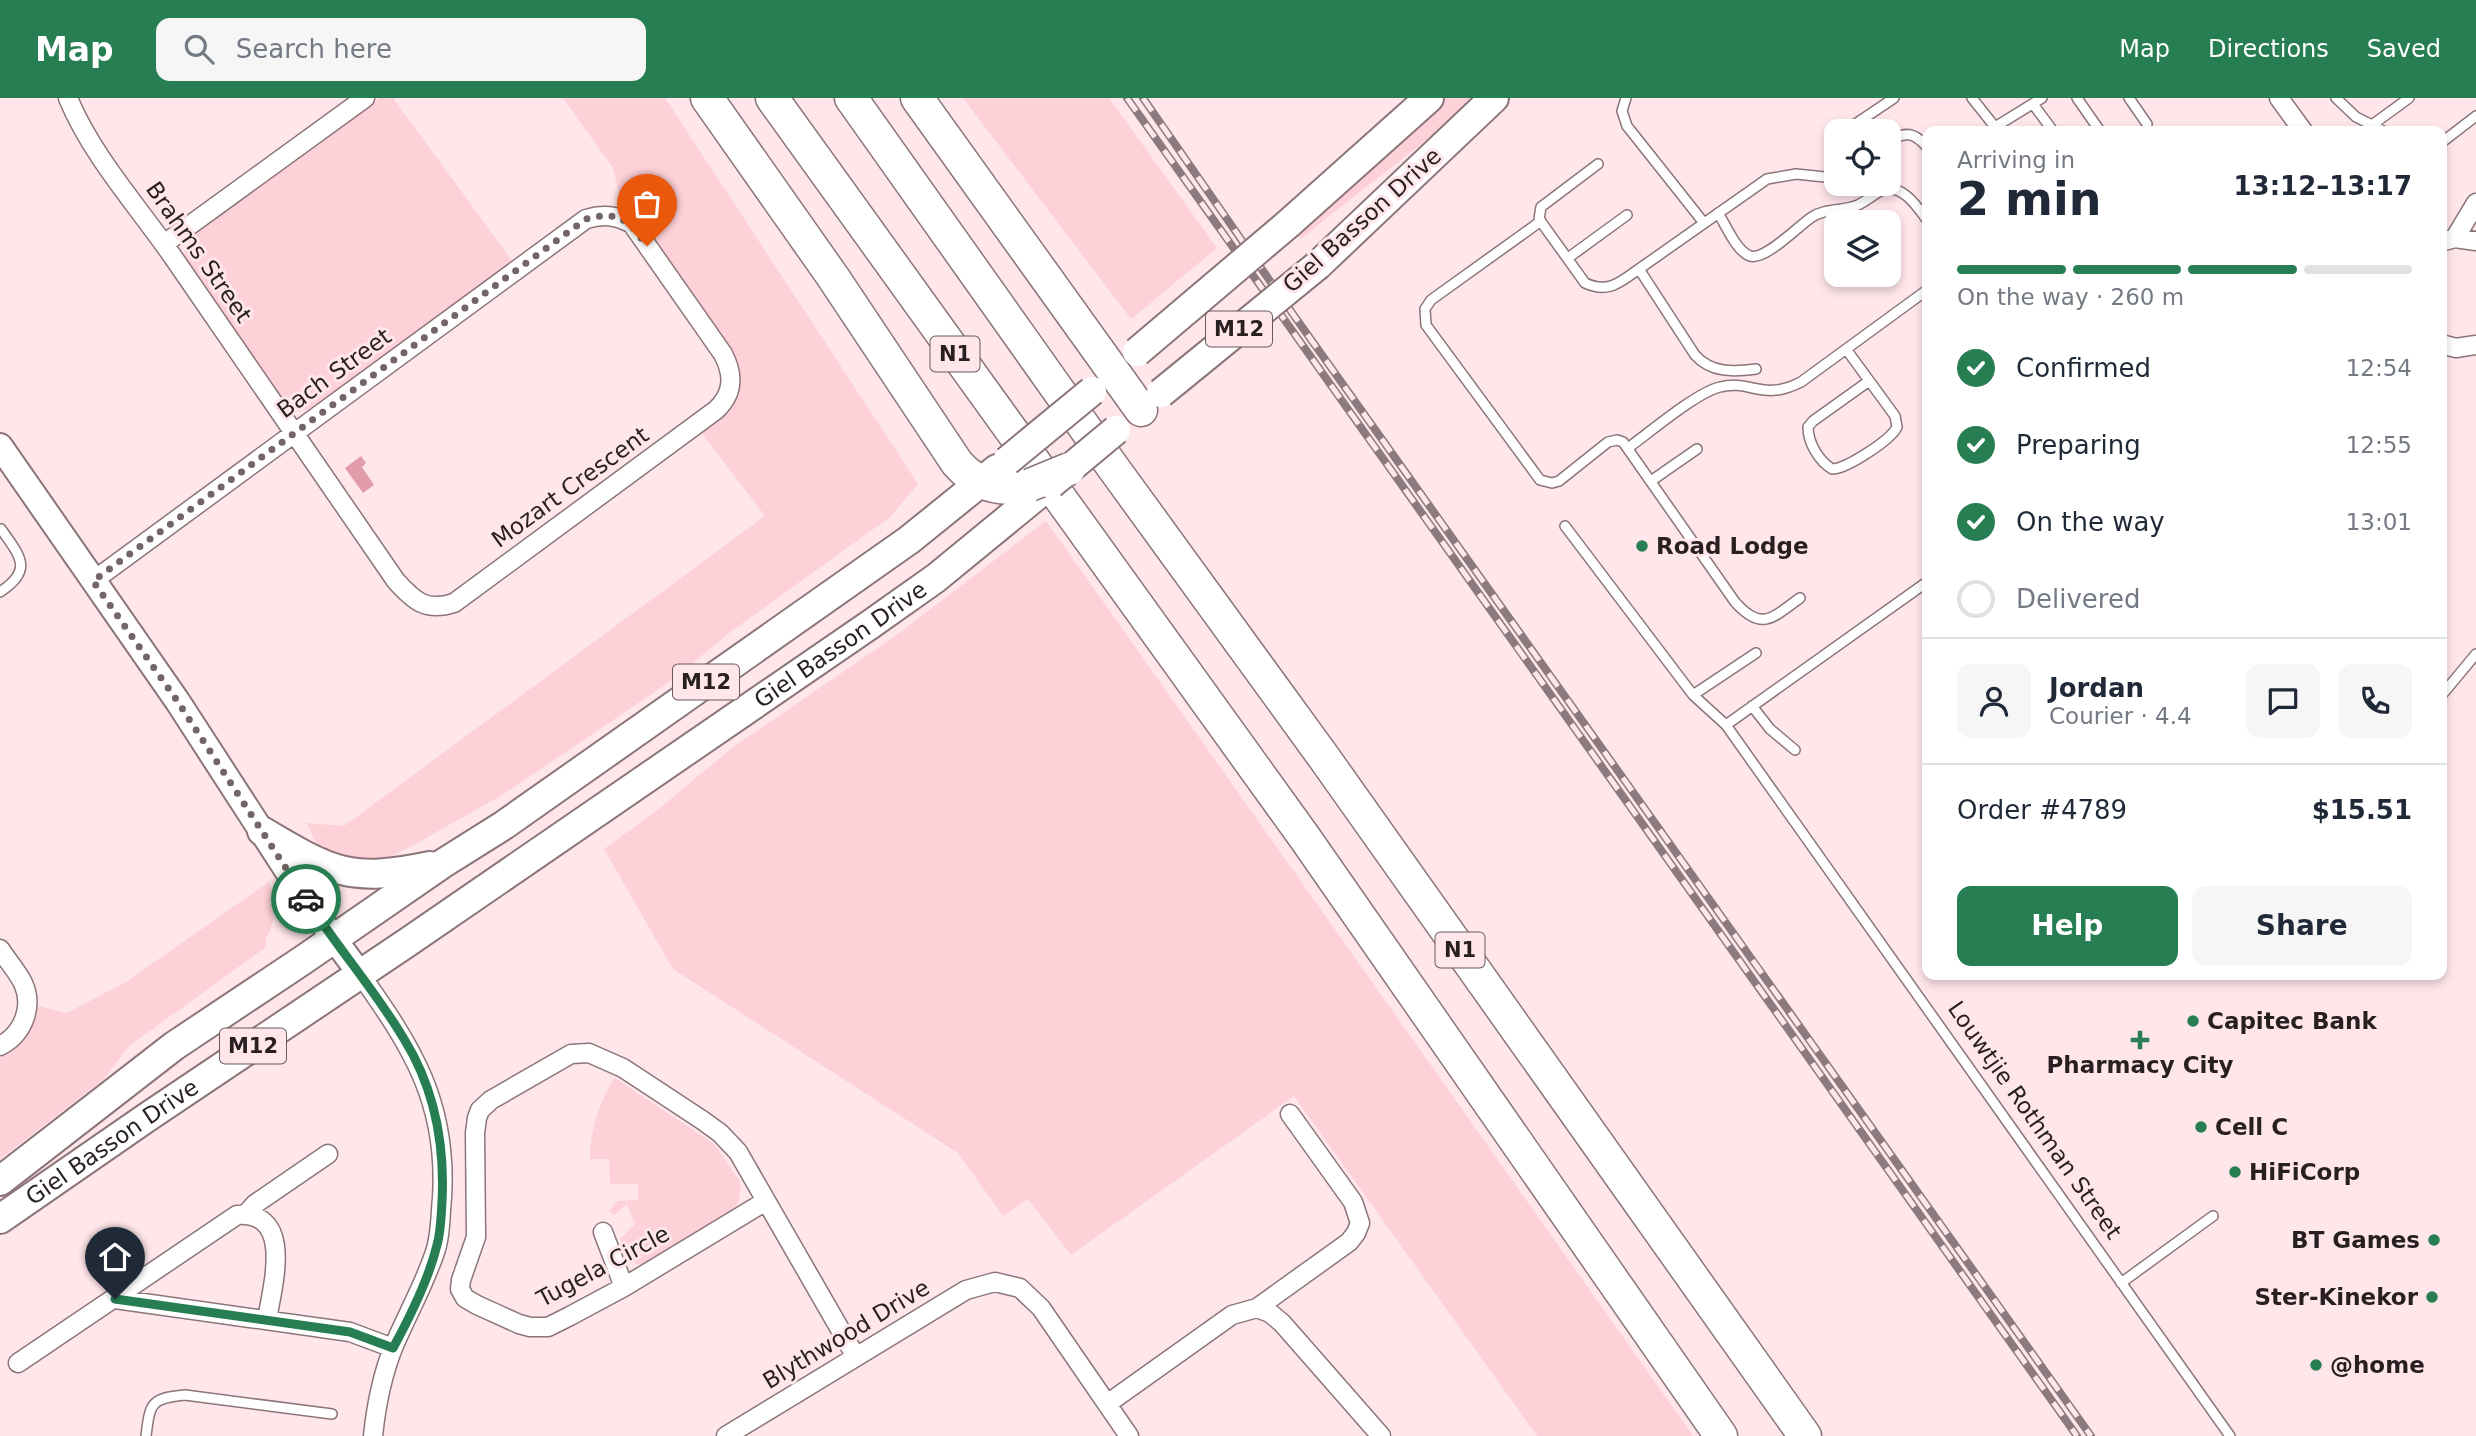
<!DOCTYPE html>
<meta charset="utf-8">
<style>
:root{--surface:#fff;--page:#f6f6f7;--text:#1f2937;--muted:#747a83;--line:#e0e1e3;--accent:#277e52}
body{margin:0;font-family:"DejaVu Sans",sans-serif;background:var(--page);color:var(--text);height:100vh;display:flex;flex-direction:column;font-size:26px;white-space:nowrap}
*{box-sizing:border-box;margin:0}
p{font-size:23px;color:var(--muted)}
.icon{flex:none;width:38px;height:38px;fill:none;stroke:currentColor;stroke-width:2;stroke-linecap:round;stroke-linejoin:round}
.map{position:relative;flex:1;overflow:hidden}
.side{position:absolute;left:1922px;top:28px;width:525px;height:854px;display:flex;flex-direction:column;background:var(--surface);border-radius:14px;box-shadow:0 4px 10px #0003}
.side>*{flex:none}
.buttons{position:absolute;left:1824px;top:21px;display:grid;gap:14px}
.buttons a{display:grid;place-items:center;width:77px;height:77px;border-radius:14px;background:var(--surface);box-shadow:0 4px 10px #0003;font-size:35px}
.pin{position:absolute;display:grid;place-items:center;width:60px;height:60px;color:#fff;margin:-72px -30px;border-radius:50% 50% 50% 0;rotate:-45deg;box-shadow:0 0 7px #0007}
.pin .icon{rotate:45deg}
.courier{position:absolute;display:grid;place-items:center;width:70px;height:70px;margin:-35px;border:5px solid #277e52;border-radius:50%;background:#fff;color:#222;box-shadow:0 2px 9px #0007}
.overview em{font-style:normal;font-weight:700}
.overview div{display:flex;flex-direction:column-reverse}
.overview{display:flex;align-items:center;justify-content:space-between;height:119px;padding:0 35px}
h1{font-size:46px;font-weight:700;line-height:52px}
.bar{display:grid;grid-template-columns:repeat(4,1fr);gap:10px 7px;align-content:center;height:84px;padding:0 35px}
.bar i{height:9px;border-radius:5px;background:var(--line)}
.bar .active{background:var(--accent)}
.bar p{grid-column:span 4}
.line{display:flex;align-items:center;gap:18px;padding:0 35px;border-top:2px solid var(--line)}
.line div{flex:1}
.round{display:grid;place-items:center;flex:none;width:74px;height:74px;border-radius:14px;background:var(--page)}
ol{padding:0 35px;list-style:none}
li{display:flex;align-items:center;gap:21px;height:77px}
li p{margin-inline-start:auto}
li .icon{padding:7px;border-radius:50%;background:var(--accent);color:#fff;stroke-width:4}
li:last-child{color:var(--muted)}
li i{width:38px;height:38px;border:4px solid var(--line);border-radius:50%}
.primary-button{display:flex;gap:14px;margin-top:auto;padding:14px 35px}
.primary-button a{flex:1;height:80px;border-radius:14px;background:var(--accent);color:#fff;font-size:28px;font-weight:700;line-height:80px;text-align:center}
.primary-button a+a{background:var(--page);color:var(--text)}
header{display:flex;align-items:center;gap:42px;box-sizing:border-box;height:98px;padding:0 35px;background:var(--accent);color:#fff}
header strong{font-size:33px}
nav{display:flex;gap:38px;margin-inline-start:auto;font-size:24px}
.search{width:490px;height:63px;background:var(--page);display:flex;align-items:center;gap:18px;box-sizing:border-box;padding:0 24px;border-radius:14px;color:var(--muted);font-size:26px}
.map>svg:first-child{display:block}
.green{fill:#fed0d7}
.water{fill:#e09ca8}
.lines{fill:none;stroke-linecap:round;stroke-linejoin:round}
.lane-casing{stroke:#8b7579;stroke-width:12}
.street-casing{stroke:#8b7579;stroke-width:21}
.secondary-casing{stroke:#8b7579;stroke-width:28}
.primary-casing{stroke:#8b7579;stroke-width:32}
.highway-casing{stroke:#8b7579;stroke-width:35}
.lane{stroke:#fff;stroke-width:9}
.street{stroke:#fff;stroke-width:18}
.secondary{stroke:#fff;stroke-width:24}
.primary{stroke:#fff;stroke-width:28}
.highway{stroke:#fff;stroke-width:32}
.rail-casing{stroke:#8c7b7e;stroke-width:8}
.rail{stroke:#ffe6ea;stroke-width:5;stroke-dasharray:16;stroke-linecap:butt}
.primary-bridge-casing{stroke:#8b7579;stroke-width:32;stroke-linecap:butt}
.highway-bridge-casing{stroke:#8b7579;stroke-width:35;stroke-linecap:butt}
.primary-bridge{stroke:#fff;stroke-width:28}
.highway-bridge{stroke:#fff;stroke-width:32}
.done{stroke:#736567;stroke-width:7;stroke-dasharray:0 12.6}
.route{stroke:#277e52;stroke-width:9}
.poi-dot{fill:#277e52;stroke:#ffe6ea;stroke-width:2.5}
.labels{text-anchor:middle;stroke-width:6;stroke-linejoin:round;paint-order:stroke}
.shield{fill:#ffe6ea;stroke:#685b5d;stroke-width:2}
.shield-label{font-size:21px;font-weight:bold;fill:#281f21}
.street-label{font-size:23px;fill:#281f21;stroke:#ffe6ea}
.poi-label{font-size:23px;font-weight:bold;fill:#281f21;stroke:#ffe6ea;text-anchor:start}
</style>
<header>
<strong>Map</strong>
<div class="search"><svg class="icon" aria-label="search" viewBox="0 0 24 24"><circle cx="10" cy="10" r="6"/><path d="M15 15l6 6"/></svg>Search here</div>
<nav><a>Map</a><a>Directions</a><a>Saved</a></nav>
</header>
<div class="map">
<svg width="2476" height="1338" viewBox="0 0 2476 1338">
<rect width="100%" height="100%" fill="#ffe6ea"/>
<path class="green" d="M380,0H393L513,164L312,310L298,314L286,308L186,163L184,151L189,140Z
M563,0H665L918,386L890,419L733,532L668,585L502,697L410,749L385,761L358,764L336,758L317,748L307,725L344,728L765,418L701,334C734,311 743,302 736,261L636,120L623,112L613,70Z
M963,0H1109L1217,150L1131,221Z
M1447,0H1475C1420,51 1358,93 1301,141L1297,136Z
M1046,423L1693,1338H1537L1294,998L1071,1157L1028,1101L1003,1118L958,1055L673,871L604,751L655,714L732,650L894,539Z
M269,784C273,799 276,812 272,826C270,835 264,839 266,849L129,948L104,981L0,1061V960C23,949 34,933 38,908L67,915L126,884Z
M615,980L714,1046L739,1082L741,1090L738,1106L727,1118L642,1167C627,1165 619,1156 621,1140L635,1126L627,1106L614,1117L609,1113L618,1103L638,1102V1086H610L609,1061H590C589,1037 601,999 615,980Z"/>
<path class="water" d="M361,358L366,365L362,369L374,387L363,395L345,370Z"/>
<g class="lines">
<defs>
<path id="lane" d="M1626,0L1622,13L1627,28L1704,125
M1972,0L1995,29L1990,33
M2077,0L2100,33
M2129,0L2147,26
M2336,0L2356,19L2372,27
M2033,6L2053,33
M1845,33L1894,0
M1998,33L1995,29L2042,0
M2383,33L2372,27L2409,0
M1835,40L1836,39
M1888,41C1907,35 1913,33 1927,49
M2441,45L2476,18
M1598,66L1541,109L1539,121L1585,185C1609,196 1620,184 1639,171
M1718,115C1726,127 1736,153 1750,158C1765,163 1798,128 1812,119C1826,110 1843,113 1858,107C1866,103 1873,97 1881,93C1901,84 1917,108 1927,122
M1541,123L1431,202L1425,211L1426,227L1540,382L1552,385L1559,383L1608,344L1617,342L1623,344L1735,504C1762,534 1772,520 1800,500
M1568,160L1627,117
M1846,251L1895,318L1897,329C1891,342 1846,371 1832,371C1819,363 1808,345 1808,329L1813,323L1869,283
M1756,271C1733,274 1711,275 1695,257L1639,171L1767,81L1796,76L1825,79L1836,77
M1628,350C1649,335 1697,294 1720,289C1751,281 1762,304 1801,284L1927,192
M1651,383L1697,351
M1565,428L1693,597L1726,627L2230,1338
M0,494C34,472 20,458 1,431
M1693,597L1756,555
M2441,598L2476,556
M1752,608L1770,631L1795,652
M1726,627L1927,484
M2121,1185L2213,1118
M146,1338C150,1306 150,1300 185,1297L332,1316"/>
<path id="street" d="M68,0C92,58 137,107 173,159C247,267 322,375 396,483C414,503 426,514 454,505L716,312C734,295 734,277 723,256L632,126C616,117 603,116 586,121L93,483
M2279,0L2303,33
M2455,140L2476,105
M2441,144L2455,140L2476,143
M164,146L365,0
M2441,246L2456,250L2476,247
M0,851C7,862 17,873 23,885C34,909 23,936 0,948
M360,876C412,949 448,1005 442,1100C440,1119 441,1139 434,1157C423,1189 406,1219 393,1250C382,1278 376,1309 373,1338
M766,1103L624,1189L570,1218L548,1229H530L519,1226L477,1207L465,1200L460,1191L461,1182L476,1139L475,1035L477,1020L480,1012L491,1002L571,956L589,955L623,970L702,1022L720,1035L738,1054L856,1259
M246,1116L255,1106L328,1056
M603,1134L624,1189
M115,1201L350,1234L393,1250
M1257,1210L1270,1215L1282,1225L1381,1338
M18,1265L237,1117C295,1113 272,1189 267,1222
M1107,1306L1232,1217L1257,1210L1349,1144L1356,1135L1360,1125L1353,1104L1290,1016
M726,1338L966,1192L995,1184L1020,1190L1041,1210L1129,1338"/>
<path id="secondary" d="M0,348L178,604L310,808L360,876"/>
<g id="primary">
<path d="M1288,126L1429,0"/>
<path d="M1318,167L1494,0"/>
<path d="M262,733C331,774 350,785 430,768"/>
<path d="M0,1083L174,948L303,862L442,766L504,727L909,442L997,371"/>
<path id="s1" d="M0,1121L146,1020L408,844L871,526L936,480L1036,398"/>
</g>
<path id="highway" d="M707,0L833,179L957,365C977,388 1000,394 1030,387
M772,0L1305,740L1721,1338
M851,0L1112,368L1325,661L1805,1338
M917,0L1141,312"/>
</defs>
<use href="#lane" class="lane-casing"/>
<use href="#street" class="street-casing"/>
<use href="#secondary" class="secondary-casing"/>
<use href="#primary" class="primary-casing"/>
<use href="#highway" class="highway-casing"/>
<use href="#lane" class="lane"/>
<use href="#street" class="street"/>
<use href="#secondary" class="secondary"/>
<use href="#primary" class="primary"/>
<use href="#highway" class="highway"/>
<defs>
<path id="rail" d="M1127,0L2077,1338
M1143,0L1295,219L2091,1338"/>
</defs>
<use href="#rail" class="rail-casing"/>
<use href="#rail" class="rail"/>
<defs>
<path id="primary-bridge" d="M1137,254L1288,126
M1161,295L1318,167
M1007,363L1092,293
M1051,386L1116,332"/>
<path id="highway-bridge" d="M1030,387L1069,371"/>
</defs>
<use href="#primary-bridge" class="primary-bridge-casing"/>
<use href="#highway-bridge" class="highway-bridge-casing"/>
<use href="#primary-bridge" class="primary-bridge"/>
<use href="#highway-bridge" class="highway-bridge"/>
</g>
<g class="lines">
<path class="done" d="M306,801L178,604L93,483L586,121C619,112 629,122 647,148"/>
<path class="route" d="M115,1201L350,1234L393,1250C410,1219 429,1180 437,1147C441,1133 441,1119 442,1104C445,1046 435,991 404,941C375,892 337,849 306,801"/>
</g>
<g class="poi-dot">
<circle cx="1642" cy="448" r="7"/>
<circle cx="2193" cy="923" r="7"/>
<path d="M2136.5 931.5h7v7h7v7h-7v7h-7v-7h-7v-7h7z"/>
<circle cx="2201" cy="1029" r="7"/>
<circle cx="2235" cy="1074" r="7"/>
<circle cx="2434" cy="1142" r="7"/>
<circle cx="2432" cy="1199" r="7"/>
<circle cx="2316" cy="1267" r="7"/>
</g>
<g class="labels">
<g class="shield">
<rect x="1206" y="213.5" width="66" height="35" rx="5"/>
<rect x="930.5" y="238.5" width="49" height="35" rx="5"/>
<rect x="673" y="566.5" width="66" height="35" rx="5"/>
<rect x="1435.5" y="834.5" width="49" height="35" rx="5"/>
<rect x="220" y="930.5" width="66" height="35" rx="5"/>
</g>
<g class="shield-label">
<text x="1239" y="238">M12</text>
<text x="955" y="263">N1</text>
<text x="706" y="591">M12</text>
<text x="1460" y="859">N1</text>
<text x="253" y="955">M12</text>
</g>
<g class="street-label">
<text transform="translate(1362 122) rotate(-42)" y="8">Giel Basson Drive</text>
<text transform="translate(199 154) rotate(55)" y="8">Brahms Street</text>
<text transform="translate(334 275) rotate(-36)" y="8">Bach Street</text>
<text transform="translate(570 389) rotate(-36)" y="8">Mozart Crescent</text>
<text dy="8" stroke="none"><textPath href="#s1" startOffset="1018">Giel Basson Drive</textPath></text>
<text transform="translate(2035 1022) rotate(55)" y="8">Louwtjie Rothman Street</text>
<text dy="8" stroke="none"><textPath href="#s1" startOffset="136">Giel Basson Drive</textPath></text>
<text transform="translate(603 1168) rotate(-28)" y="8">Tugela Circle</text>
<text transform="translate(846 1236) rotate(-31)" y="8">Blythwood Drive</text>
</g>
<g class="poi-label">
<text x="1656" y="456">Road Lodge</text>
<text x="2207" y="931">Capitec Bank</text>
<text x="2140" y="975" text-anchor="middle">Pharmacy City</text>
<text x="2215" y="1037">Cell C</text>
<text x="2249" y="1082">HiFiCorp</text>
<text x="2420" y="1150" text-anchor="end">BT Games</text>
<text x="2418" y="1207" text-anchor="end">Ster-Kinekor</text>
<text x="2330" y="1275">@home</text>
</g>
</g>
</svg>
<div class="buttons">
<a><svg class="icon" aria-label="locate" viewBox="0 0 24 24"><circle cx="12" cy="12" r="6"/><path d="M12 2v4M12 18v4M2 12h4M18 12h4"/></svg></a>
<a><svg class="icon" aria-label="layers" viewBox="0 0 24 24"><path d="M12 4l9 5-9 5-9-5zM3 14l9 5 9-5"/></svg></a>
</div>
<div class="pin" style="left:647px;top:148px;background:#ea580c"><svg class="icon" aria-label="bag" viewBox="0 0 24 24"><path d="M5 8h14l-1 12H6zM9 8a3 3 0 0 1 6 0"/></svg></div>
<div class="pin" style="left:115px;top:1201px;background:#1f2937"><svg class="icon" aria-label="home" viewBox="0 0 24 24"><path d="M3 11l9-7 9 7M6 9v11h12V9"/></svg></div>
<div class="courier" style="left:306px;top:801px"><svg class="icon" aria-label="car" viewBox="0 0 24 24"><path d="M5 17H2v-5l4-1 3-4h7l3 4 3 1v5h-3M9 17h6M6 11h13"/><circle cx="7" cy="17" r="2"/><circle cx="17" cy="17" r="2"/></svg></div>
<section class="side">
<div class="overview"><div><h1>2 min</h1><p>Arriving in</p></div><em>13:12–13:17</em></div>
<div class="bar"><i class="active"></i><i class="active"></i><i class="active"></i><i></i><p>On the way · 260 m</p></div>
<ol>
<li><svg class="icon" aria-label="check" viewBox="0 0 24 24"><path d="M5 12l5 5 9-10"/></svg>Confirmed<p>12:54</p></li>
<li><svg class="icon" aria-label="check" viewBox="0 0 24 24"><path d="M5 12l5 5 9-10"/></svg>Preparing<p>12:55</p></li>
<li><svg class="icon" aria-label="check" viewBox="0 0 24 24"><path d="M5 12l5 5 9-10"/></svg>On the way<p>13:01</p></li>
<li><i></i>Delivered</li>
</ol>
<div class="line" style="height:126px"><a class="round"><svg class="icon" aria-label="person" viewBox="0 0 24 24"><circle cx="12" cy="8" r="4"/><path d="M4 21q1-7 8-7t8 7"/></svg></a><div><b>Jordan</b><p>Courier · 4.4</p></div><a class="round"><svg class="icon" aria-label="chat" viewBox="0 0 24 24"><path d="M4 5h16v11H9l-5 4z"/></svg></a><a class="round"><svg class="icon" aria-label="phone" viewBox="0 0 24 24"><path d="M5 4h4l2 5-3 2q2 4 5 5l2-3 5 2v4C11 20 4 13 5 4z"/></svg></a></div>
<div class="line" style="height:91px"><div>Order #4789</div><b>$15.51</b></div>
<div class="primary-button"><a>Help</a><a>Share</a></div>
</section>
</div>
